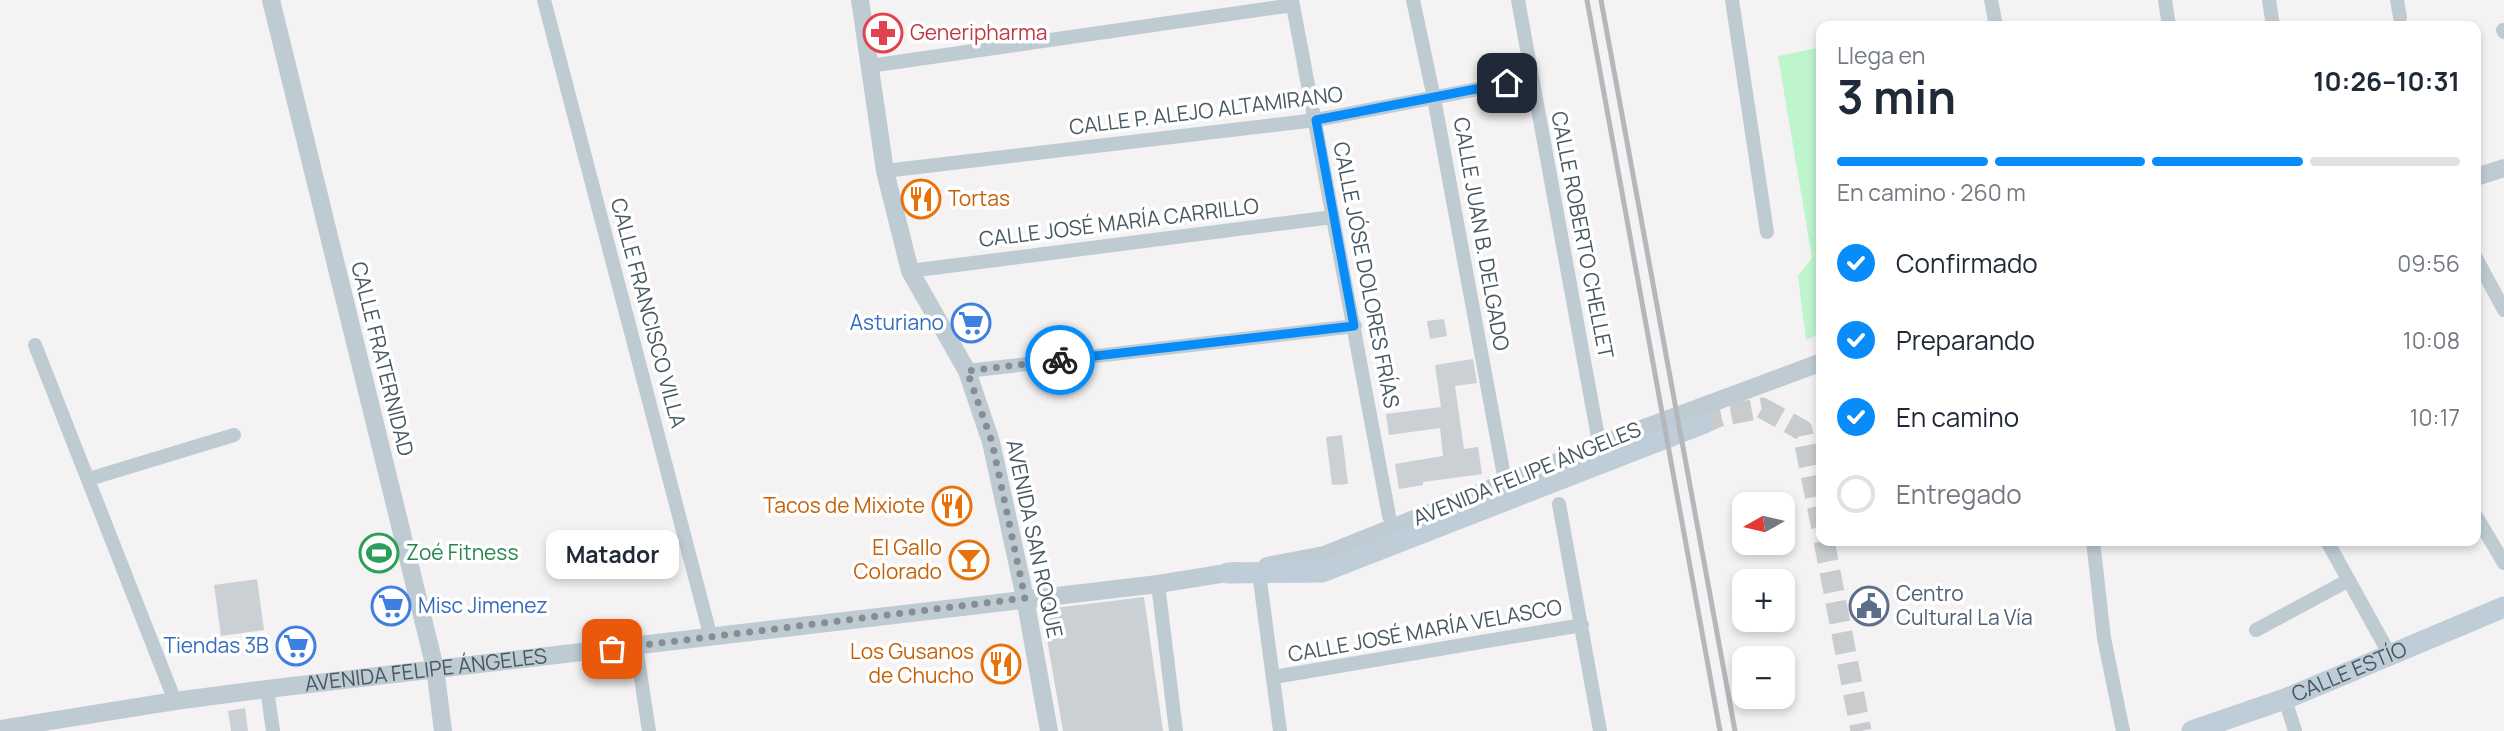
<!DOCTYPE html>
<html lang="es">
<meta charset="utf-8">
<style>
:root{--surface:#fff;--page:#f6f6f7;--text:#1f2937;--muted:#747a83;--line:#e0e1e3;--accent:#088cf9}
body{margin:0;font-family:Manrope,sans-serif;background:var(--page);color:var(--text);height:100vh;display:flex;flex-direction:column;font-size:26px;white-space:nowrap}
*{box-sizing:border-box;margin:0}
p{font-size:23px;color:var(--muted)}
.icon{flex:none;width:38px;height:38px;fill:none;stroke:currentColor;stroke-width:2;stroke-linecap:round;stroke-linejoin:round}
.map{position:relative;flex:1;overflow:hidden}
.drawer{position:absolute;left:1816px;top:21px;width:665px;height:525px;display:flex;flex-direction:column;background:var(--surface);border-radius:14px;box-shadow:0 4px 10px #0003}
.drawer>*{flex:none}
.needle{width:46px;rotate:262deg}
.controls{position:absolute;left:1732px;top:492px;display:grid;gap:14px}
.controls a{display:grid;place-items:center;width:63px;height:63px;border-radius:14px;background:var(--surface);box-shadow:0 4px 10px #0003;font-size:35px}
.pin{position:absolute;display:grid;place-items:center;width:60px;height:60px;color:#fff;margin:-30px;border-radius:14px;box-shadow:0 4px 10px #0006}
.courier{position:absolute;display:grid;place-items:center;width:70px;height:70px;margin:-35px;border:5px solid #088cf9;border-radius:50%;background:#fff;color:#222;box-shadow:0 2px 9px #0007}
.bubble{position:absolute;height:49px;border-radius:14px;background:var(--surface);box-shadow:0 4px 10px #0003;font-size:23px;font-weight:700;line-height:49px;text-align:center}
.headline em{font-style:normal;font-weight:700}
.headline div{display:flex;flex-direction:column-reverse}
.headline{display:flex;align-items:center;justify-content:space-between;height:119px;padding:0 21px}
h1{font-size:46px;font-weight:700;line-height:52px}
.bar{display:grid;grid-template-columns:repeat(4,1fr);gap:10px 7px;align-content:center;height:84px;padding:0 21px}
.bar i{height:9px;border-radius:5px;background:var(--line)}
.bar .on{background:var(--accent)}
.bar p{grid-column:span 4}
ol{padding:0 21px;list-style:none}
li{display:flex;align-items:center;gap:21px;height:77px}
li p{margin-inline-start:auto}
li .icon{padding:7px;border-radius:50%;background:var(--accent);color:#fff;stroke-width:4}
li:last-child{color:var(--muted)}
li i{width:38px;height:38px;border:4px solid var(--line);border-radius:50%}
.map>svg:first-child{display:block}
.green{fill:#bef5cd}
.building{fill:#cbd0d5}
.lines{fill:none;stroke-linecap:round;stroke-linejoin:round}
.secondary-tunnel{stroke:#c9ccce;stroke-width:21;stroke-dasharray:21 10;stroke-linecap:butt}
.minor{stroke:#bfcbd3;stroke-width:14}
.tertiary{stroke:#bfcbd3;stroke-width:18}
.secondary{stroke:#becdd7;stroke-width:21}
.rail{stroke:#b4b8bd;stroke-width:5}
.done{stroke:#848e94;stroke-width:7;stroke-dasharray:0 12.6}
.route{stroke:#088cf9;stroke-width:9}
.labels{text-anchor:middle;stroke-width:7;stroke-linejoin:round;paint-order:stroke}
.health-label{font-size:21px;fill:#be3a42;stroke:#fff;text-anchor:start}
.street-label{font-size:21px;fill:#475862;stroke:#fff}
.food-label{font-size:21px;fill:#c56008;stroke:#fff;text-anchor:end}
.shop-label{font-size:21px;fill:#366cbe;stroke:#fff;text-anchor:end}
.leisure-label{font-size:21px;fill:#27864d;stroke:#fff;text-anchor:start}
.service-label{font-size:21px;fill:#4e5e75;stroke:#fff;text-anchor:start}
</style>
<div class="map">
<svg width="2504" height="731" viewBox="0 0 2504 731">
<rect width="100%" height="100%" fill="#f4f2f2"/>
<path class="green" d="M1822,47V333L1806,340L1798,276L1812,258L1778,56Z"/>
<path class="building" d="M1444,319L1447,336L1430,339L1427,321Z
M1473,359L1477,383L1455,386L1464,449L1478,447L1482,474L1423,482V485L1399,489L1395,464L1443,456L1440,428L1389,435L1386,414L1441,407L1435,365Z
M1342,435L1348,484L1332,485L1326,437Z
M257,579L264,630L221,636L214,585Z
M1144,597L1163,731H1063L1044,622L1055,608Z
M245,708L248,731H231L228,711Z"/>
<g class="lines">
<path class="secondary-tunnel" d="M1702,424L1720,416L1762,408L1802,430L1822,529
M1824,541L1861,731"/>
<path class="minor" d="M544,0L711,638
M1292,0L1389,516
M1413,0L1434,98L1504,476
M1518,0L1598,437
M1732,0L1767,232
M1991,0L1996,26
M2165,0L2169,26
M2269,0L2273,26
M2397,0L2400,17
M2503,30L2504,32
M869,66L1293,5
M885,171L1316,120L1531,79
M2476,258L2504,310
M910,271L1333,217
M35,345L175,701
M967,371L1355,326
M89,479L234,435
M1559,504L1600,731
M2476,516L2504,563
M2093,541L2104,638L2123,731
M2327,541L2390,655
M1259,573L1280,731
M1158,584L1176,731
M2256,630L2349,580
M636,646L649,731
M1274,677L1582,625
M267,689L273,731
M2285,699L2295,731"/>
<g class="tertiary">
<path d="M271,0L435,668L443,731"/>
<path d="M860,0L885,171L910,271L967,371L991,442L1025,598L1049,731"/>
<path d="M2476,177L2504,168"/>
<path d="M1639,430L1822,362"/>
<path d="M1267,566L1324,555L1635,431"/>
<path id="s1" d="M0,729L175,701L267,689L1158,584L1239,571"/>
</g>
<g class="secondary">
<path d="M1228,573L1322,572L1702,424"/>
<path id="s2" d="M2192,731L2285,699L2504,607"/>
</g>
<path class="rail" d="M1587,0L1720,731
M1601,0L1735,731"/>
</g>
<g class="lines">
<path class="done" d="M612,649L1025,598L992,442L967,371L1060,360"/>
<path class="route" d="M1060,360L1354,326L1316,120L1507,83"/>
</g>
<defs>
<symbol id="pharmacy-ring" viewBox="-11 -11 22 22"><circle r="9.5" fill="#fff" stroke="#e0444e" stroke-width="1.5"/><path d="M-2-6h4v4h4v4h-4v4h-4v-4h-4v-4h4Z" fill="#e0444e"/></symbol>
<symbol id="restaurant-ring" viewBox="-11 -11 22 22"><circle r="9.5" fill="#fff" stroke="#e8710a" stroke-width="1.5"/><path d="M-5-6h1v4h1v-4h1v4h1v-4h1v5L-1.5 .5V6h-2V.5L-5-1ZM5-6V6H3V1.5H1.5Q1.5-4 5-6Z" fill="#e8710a"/></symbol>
<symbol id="supermarket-ring" viewBox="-11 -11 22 22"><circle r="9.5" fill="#fff" stroke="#3f7fe0" stroke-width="1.5"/><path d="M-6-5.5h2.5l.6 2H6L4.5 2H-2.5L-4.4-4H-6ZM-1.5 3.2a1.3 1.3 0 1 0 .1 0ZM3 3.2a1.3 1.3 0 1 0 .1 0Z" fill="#3f7fe0"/></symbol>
<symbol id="stadium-ring" viewBox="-11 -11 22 22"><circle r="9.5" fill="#fff" stroke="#2e9e5b" stroke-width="1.5"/><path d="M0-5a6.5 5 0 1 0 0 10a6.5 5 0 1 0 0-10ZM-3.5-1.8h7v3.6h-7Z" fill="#2e9e5b"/></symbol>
<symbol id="bar-ring" viewBox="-11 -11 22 22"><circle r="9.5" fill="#fff" stroke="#e8710a" stroke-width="1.5"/><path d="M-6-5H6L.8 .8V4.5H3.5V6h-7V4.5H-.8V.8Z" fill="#e8710a"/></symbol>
<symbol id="civic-ring" viewBox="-11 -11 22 22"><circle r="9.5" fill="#fff" stroke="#5c6f8a" stroke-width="1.5"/><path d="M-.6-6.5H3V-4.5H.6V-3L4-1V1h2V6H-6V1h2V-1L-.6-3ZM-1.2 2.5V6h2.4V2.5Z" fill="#5c6f8a"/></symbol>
</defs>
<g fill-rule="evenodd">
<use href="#pharmacy-ring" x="861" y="11" width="44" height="44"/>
<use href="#restaurant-ring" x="899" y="177" width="44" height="44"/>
<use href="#supermarket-ring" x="949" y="301" width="44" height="44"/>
<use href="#restaurant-ring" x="930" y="484" width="44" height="44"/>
<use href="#stadium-ring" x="357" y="531" width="44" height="44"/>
<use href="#bar-ring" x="947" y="538" width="44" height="44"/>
<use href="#supermarket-ring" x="369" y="584" width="44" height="44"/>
<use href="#civic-ring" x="1847" y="584" width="44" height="44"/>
<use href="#supermarket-ring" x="274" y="624" width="44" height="44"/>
<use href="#restaurant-ring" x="979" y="642" width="44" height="44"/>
</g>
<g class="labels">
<g class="health-label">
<text x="910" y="40">Generipharma</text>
</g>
<g class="street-label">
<text transform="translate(1206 111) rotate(-7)" y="7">CALLE P. ALEJO ALTAMIRANO</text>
<text transform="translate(1119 223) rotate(-7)" y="7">CALLE JOSÉ MARÍA CARRILLO</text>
<text transform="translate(1481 234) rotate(80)" y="7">CALLE JUAN B. DELGADO</text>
<text transform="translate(1582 235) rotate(79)" y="7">CALLE ROBERTO CHELLET</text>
<text transform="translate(1366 275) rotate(79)" y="7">CALLE JÓSE DOLORES FRÍAS</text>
<text transform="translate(648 313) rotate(75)" y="7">CALLE FRANCISCO VILLA</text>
<text transform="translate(382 359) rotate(76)" y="7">CALLE FRATERNIDAD</text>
<text transform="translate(1527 474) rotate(-22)" y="7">AVENIDA FELIPE ÁNGELES</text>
<text transform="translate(1034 539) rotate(78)" y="7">AVENIDA SAN ROQUE</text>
<text transform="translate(1425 631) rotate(-10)" y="7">CALLE JOSÉ MARÍA VELASCO</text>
<text dy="7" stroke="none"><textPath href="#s1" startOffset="430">AVENIDA FELIPE ÁNGELES</textPath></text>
<text dy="7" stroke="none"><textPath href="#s2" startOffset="168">CALLE ESTÍO</textPath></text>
</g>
<g class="food-label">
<text x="948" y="206" text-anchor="start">Tortas</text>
<text x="925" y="513">Tacos de Mixiote</text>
<text x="942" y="555">El Gallo<tspan x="942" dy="24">Colorado</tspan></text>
<text x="974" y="659">Los Gusanos<tspan x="974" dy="24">de Chucho</tspan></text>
</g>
<g class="shop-label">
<text x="944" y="330">Asturiano</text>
<text x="418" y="613" text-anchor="start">Misc Jimenez</text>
<text x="269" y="653">Tiendas 3B</text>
</g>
<g class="leisure-label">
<text x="406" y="560">Zoé Fitness</text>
</g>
<g class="service-label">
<text x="1896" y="601">Centro<tspan x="1896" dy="24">Cultural La Vía</tspan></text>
</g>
</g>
</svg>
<div class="controls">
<a><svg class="needle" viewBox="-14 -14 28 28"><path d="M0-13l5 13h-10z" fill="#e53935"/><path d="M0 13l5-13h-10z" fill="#747a83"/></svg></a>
<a>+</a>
<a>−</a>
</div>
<div class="pin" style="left:612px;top:649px;background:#ea580c"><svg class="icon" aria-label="bag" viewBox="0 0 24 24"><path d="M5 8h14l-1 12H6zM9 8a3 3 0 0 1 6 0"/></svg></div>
<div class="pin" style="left:1507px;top:83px;background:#1f2937"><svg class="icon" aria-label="home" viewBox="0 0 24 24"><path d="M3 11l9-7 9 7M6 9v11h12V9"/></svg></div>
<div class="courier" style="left:1060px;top:360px"><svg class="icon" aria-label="bike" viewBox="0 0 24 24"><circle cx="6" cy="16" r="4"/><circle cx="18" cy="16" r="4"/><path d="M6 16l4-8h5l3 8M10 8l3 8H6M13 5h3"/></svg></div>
<div class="bubble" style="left:546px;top:530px;width:133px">Matador</div>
<section class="drawer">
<div class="headline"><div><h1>3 min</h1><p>Llega en</p></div><em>10:26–10:31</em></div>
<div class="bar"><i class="on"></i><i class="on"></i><i class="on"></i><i></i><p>En camino · 260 m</p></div>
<ol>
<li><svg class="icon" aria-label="check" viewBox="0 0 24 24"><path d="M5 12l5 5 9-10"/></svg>Confirmado<p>09:56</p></li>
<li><svg class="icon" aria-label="check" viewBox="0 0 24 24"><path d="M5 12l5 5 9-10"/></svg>Preparando<p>10:08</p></li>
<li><svg class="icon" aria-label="check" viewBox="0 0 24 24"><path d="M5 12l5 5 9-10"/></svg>En camino<p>10:17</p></li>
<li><i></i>Entregado</li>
</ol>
</section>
</div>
